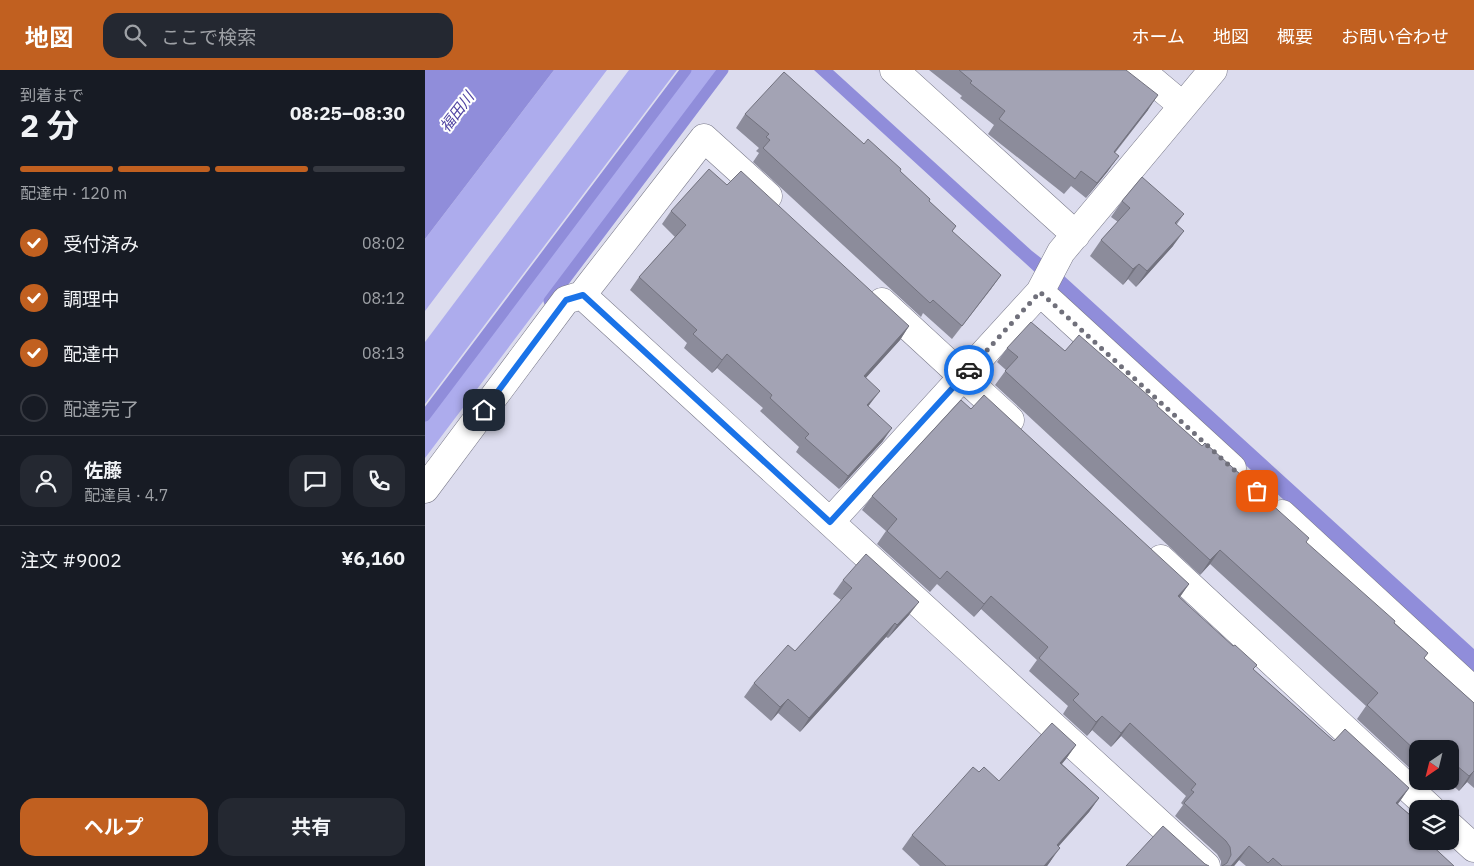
<!DOCTYPE html>
<html lang="ja">
<meta charset="utf-8">
<style>
:root{--surface:#171b24;--page:#242831;--text:#f1f3f6;--muted:#9ea1a6;--line:#363941;--accent:#c16020}
body{margin:0;font-family:"IBM Plex Sans","Noto Sans JP",sans-serif;background:var(--page);color:var(--text);height:100vh;display:flex;flex-direction:column;font-size:19px;white-space:nowrap}
*{box-sizing:border-box;margin:0}
p{font-size:16px;color:var(--muted)}
.icon{flex:none;width:28px;height:28px;fill:none;stroke:currentColor;stroke-width:2;stroke-linecap:round;stroke-linejoin:round}
.map{position:relative;flex:1;overflow:hidden}
.sheet{display:flex;flex-direction:column;background:var(--surface);width:425px}
.sheet>*{flex:none}
.needle{width:32px;rotate:215deg}
.tools{position:absolute;left:984px;top:670px;display:grid;gap:10px}
.tools a{display:grid;place-items:center;width:50px;height:50px;border-radius:10px;background:var(--surface);box-shadow:0 1px 4px #0004;font-size:25px}
.pin{position:absolute;display:grid;place-items:center;width:42px;height:42px;color:#fff;margin:-21px;border-radius:10px;box-shadow:0 2px 8px #0006}
.courier{position:absolute;display:grid;place-items:center;width:50px;height:50px;margin:-25px;border:4px solid #1a73e8;border-radius:50%;background:#fff;color:#222;box-shadow:0 1px 6px #0007}
.headline em{font-style:normal;font-weight:700}
.headline div{display:flex;flex-direction:column-reverse}
.headline{display:flex;align-items:center;justify-content:space-between;height:85px;padding:0 20px}
h1{font-size:32px;font-weight:700;line-height:38px}
.bar{display:grid;grid-template-columns:repeat(4,1fr);gap:8px 5px;align-content:center;height:60px;padding:0 20px}
.bar i{height:6px;border-radius:4px;background:var(--line)}
.bar .on{background:var(--accent)}
.bar p{grid-column:span 4}
.line{display:flex;align-items:center;gap:12px;padding:0 20px;border-top:1px solid var(--line)}
.line div{flex:1}
.round{display:grid;place-items:center;flex:none;width:52px;height:52px;border-radius:15px;background:var(--page)}
ol{padding:0 20px;list-style:none}
li{display:flex;align-items:center;gap:15px;height:55px}
li p{margin-inline-start:auto}
li .icon{padding:5px;border-radius:50%;background:var(--accent);color:#fff;stroke-width:4}
li:last-child{color:var(--muted)}
li i{width:28px;height:28px;border:2px solid var(--line);border-radius:50%}
.button{display:flex;gap:10px;margin-top:auto;padding:10px 20px}
.button a{flex:1;height:58px;border-radius:15px;background:var(--accent);color:#fff;font-size:20px;font-weight:700;line-height:58px;text-align:center}
.button a+a{background:var(--page);color:var(--text)}
header{display:flex;align-items:center;gap:30px;box-sizing:border-box;height:70px;padding:0 25px;background:var(--accent);color:#fff}
header strong{font-size:24px}
nav{display:flex;gap:28px;margin-inline-start:auto;font-size:18px}
.search{width:350px;height:45px;background:var(--page);display:flex;align-items:center;gap:12px;box-sizing:border-box;padding:0 18px;border-radius:15px;color:var(--muted);font-size:19px}
main{display:flex;flex:1;min-height:0}
.map>svg:first-child{display:block}
.green{fill:#adaced}
.water{fill:#908dda}
.lines{fill:none;stroke-linecap:round;stroke-linejoin:round}
.stream{stroke:#908dda;stroke-width:11}
.street-casing{stroke:#797989;stroke-width:29}
.street{stroke:#fff;stroke-width:28}
.wall{fill:#8c8c9b}
.shaded-wall{fill:#72727e}
.building{fill:#a3a3b4;stroke:#72727e}
.done{stroke:#70707b;stroke-width:5;stroke-dasharray:0 9}
.route{stroke:#1a73e8;stroke-width:6}
.labels{text-anchor:middle;stroke-width:4;stroke-linejoin:round;paint-order:stroke}
.water-label{font-size:15px;font-style:italic;fill:#5145a2;stroke:#fff}
</style>
<header>
<strong>地図</strong>
<div class="search"><svg class="icon" aria-label="search" viewBox="0 0 24 24"><circle cx="10" cy="10" r="6"/><path d="M15 15l6 6"/></svg>ここで検索</div>
<nav><a>ホーム</a><a>地図</a><a>概要</a><a>お問い合わせ</a></nav>
</header>
<main>
<section class="sheet">
<div class="headline"><div><h1>2 分</h1><p>到着まで</p></div><em>08:25–08:30</em></div>
<div class="bar"><i class="on"></i><i class="on"></i><i class="on"></i><i></i><p>配達中 · 120 m</p></div>
<ol>
<li><svg class="icon" aria-label="check" viewBox="0 0 24 24"><path d="M5 12l5 5 9-10"/></svg>受付済み<p>08:02</p></li>
<li><svg class="icon" aria-label="check" viewBox="0 0 24 24"><path d="M5 12l5 5 9-10"/></svg>調理中<p>08:12</p></li>
<li><svg class="icon" aria-label="check" viewBox="0 0 24 24"><path d="M5 12l5 5 9-10"/></svg>配達中<p>08:13</p></li>
<li><i></i>配達完了</li>
</ol>
<div class="line" style="height:90px"><a class="round"><svg class="icon" aria-label="person" viewBox="0 0 24 24"><circle cx="12" cy="8" r="4"/><path d="M4 21q1-7 8-7t8 7"/></svg></a><div><b>佐藤</b><p>配達員 · 4.7</p></div><a class="round"><svg class="icon" aria-label="chat" viewBox="0 0 24 24"><path d="M4 5h16v11H9l-5 4z"/></svg></a><a class="round"><svg class="icon" aria-label="phone" viewBox="0 0 24 24"><path d="M5 4h4l2 5-3 2q2 4 5 5l2-3 5 2v4C11 20 4 13 5 4z"/></svg></a></div>
<div class="line" style="height:65px"><div>注文 #9002</div><b>¥6,160</b></div>
<div class="button"><a>ヘルプ</a><a>共有</a></div>
</section>
<div class="map">
<svg width="1049" height="796" viewBox="0 0 1049 796">
<rect width="100%" height="100%" fill="#dcdcee"/>
<path class="green" d="M129,0H182L0,241V169Z
M204,0H252L0,334V272Z
M266,0H293L0,388V351Z"/>
<path class="water" d="M0,0H129L0,169Z
M389,0H408L607,181L639,206L1049,579V604Z"/>
<g class="lines">
<path class="stream" d="M124,231L298,0
M0,346L261,0"/>
<defs>
<path id="street" d="M469,0L651,165
M715,0L758,36
M343,126L279,68L157,225L781,796
M615,222L807,398
M457,232L585,350
M0,419L141,230L157,225
M857,444L1049,621
M405,452L615,222L636,182L788,0
M736,489L1006,739
M1025,756L1049,778"/>
</defs>
<use href="#street" class="street-casing"/>
<use href="#street" class="street"/>
</g>
<path class="wall" d="M504,0H701L723,40L690,83L683,101L661,128L646,116L639,124L563,64L569,55L535,28L537,26Z
M320,44L439,74L475,101L504,131L531,156L527,162L576,205L527,269L498,243L496,247L328,92L334,83L331,81L334,78L311,58Z
M302,115L484,256L475,270L441,307L445,334L443,336L458,371L414,419L371,382L374,377L335,341L338,338L292,298L287,303L259,278L262,273L205,220L214,207L250,167L237,154L246,141Z
M697,131L759,144L752,154L748,176L711,217L703,209L698,215L665,186L676,170L693,152L686,147Z
M582,278L640,281L732,336L777,376L814,405L881,473L1003,583L999,588L1049,633V718L1042,712L1034,721L1023,711H1025V679H992V705L932,649L941,636L785,494L775,505L570,315L581,300L572,292Z
M546,339L764,514L755,527L829,600L909,671L984,718L973,734L992,751V756L989,760L1029,796H821L814,790L809,796H796V791L792,784L750,746L758,735L756,733L761,726L696,666L686,677L667,660L662,666L638,644L643,636L604,601L612,590L556,539L549,547L512,514L505,522L452,474L461,461L437,440L447,426Z
M418,510L484,545L463,568L461,567L375,662L353,643L346,651L319,627L329,613L370,581L416,530L408,524Z
M651,675L637,694L674,728L664,742L634,776L625,792L622,796H495L477,779L487,765L574,711Z"/>
<path class="shaded-wall" d="M733,25L723,40L678,97L689,82Z
M694,86L683,101L661,128L672,113Z
M759,161L748,176L711,217L722,201Z
M714,194L703,209L698,215L708,199Z
M576,205L566,219L527,269L537,256Z
M484,256L475,270L430,320L439,306Z
M302,284L292,298L287,303L297,290Z
M455,321L445,334L432,349L442,335Z
M467,358L458,371L414,419L423,406Z
M795,480L785,494L775,505L785,490Z
M764,514L754,528L753,526Z
M566,526L556,539L549,547L559,534Z
M494,532L484,545L463,568L472,555Z
M470,553L461,567L375,662L384,648Z
M363,629L353,643L346,651L355,637Z
M677,646L667,660L662,666L671,652Z
M705,653L696,666L686,677L696,663Z
M651,675L641,689L625,707L635,693Z
M1049,701L1042,712L1034,721L1044,706Z
M984,718L975,731L962,746L971,733Z
M674,728L664,742L622,789L632,775Z
M824,776L814,790L809,796H806Z
M635,778L622,796H619Z"/>
<path class="building" d="M534,0H701L733,25L689,82L694,86L672,113L656,101L650,109L574,49L580,41L545,13L547,11Z
M359,2L439,74L443,69L476,99L475,101L505,129L504,131L531,156L527,161L576,205L537,256L508,230L505,233L338,78L345,70L341,67L344,64L320,44Z
M284,99L302,115L316,101L484,256L439,306L455,321L442,335L467,358L423,406L380,368L384,364L345,328L347,325L302,284L297,290L268,264L272,260L214,207L261,155L246,141Z
M717,107L759,144L750,153L759,161L722,201L714,194L708,199L676,170L705,138L697,131Z
M606,252L640,281L654,265L733,334L732,336L777,376L780,373L815,404L814,405L884,468L881,472L970,551L969,553L1003,583L999,588L1049,633V701L1044,706L1025,690V679H992V682L942,635L953,623L795,480L785,490L580,301L593,287L582,278Z
M559,325L764,514L753,526L808,576L810,575L832,595L828,599L909,671L920,659L984,718L971,733L992,751V755L989,759L992,763V771H1002L1029,796H857L848,788L843,793L824,776L806,796H797L802,793L806,785L805,777L801,771L759,733L769,722L766,720L771,714L705,653L696,663L677,646L671,652L648,630L654,624L614,588L623,577L566,526L559,534L522,501L515,509L462,461L472,449L447,426L536,330L546,339Z
M441,484L494,532L472,555L470,553L384,648L363,629L355,637L329,613L363,575L370,581L427,518L418,510Z
M627,653L651,675L635,693L674,728L632,775L635,778L619,796H521L487,765L548,697L554,702L559,697L574,711Z
M738,756L780,794L784,796H701Z"/>
<g class="lines">
<path class="done" d="M544,300L615,222L832,421"/>
<path class="route" d="M59,340L141,230L158,225L405,452L544,300"/>
</g>
<g class="labels">
<g class="water-label">
<text transform="translate(32 42) rotate(-53)" y="5">福田川</text>
</g>
</g>
</svg>
<div class="tools">
<a><svg class="needle" viewBox="-14 -14 28 28"><path d="M0-13l5 13h-10z" fill="#e53935"/><path d="M0 13l5-13h-10z" fill="#9ea1a6"/></svg></a>
<a><svg class="icon" aria-label="layers" viewBox="0 0 24 24"><path d="M12 4l9 5-9 5-9-5zM3 14l9 5 9-5"/></svg></a>
</div>
<div class="pin" style="left:832px;top:421px;background:#ea580c"><svg class="icon" aria-label="bag" viewBox="0 0 24 24"><path d="M5 8h14l-1 12H6zM9 8a3 3 0 0 1 6 0"/></svg></div>
<div class="pin" style="left:59px;top:340px;background:#1f2937"><svg class="icon" aria-label="home" viewBox="0 0 24 24"><path d="M3 11l9-7 9 7M6 9v11h12V9"/></svg></div>
<div class="courier" style="left:544px;top:300px"><svg class="icon" aria-label="car" viewBox="0 0 24 24"><path d="M5 17H2v-5l4-1 3-4h7l3 4 3 1v5h-3M9 17h6M6 11h13"/><circle cx="7" cy="17" r="2"/><circle cx="17" cy="17" r="2"/></svg></div>
</div>
</main>
